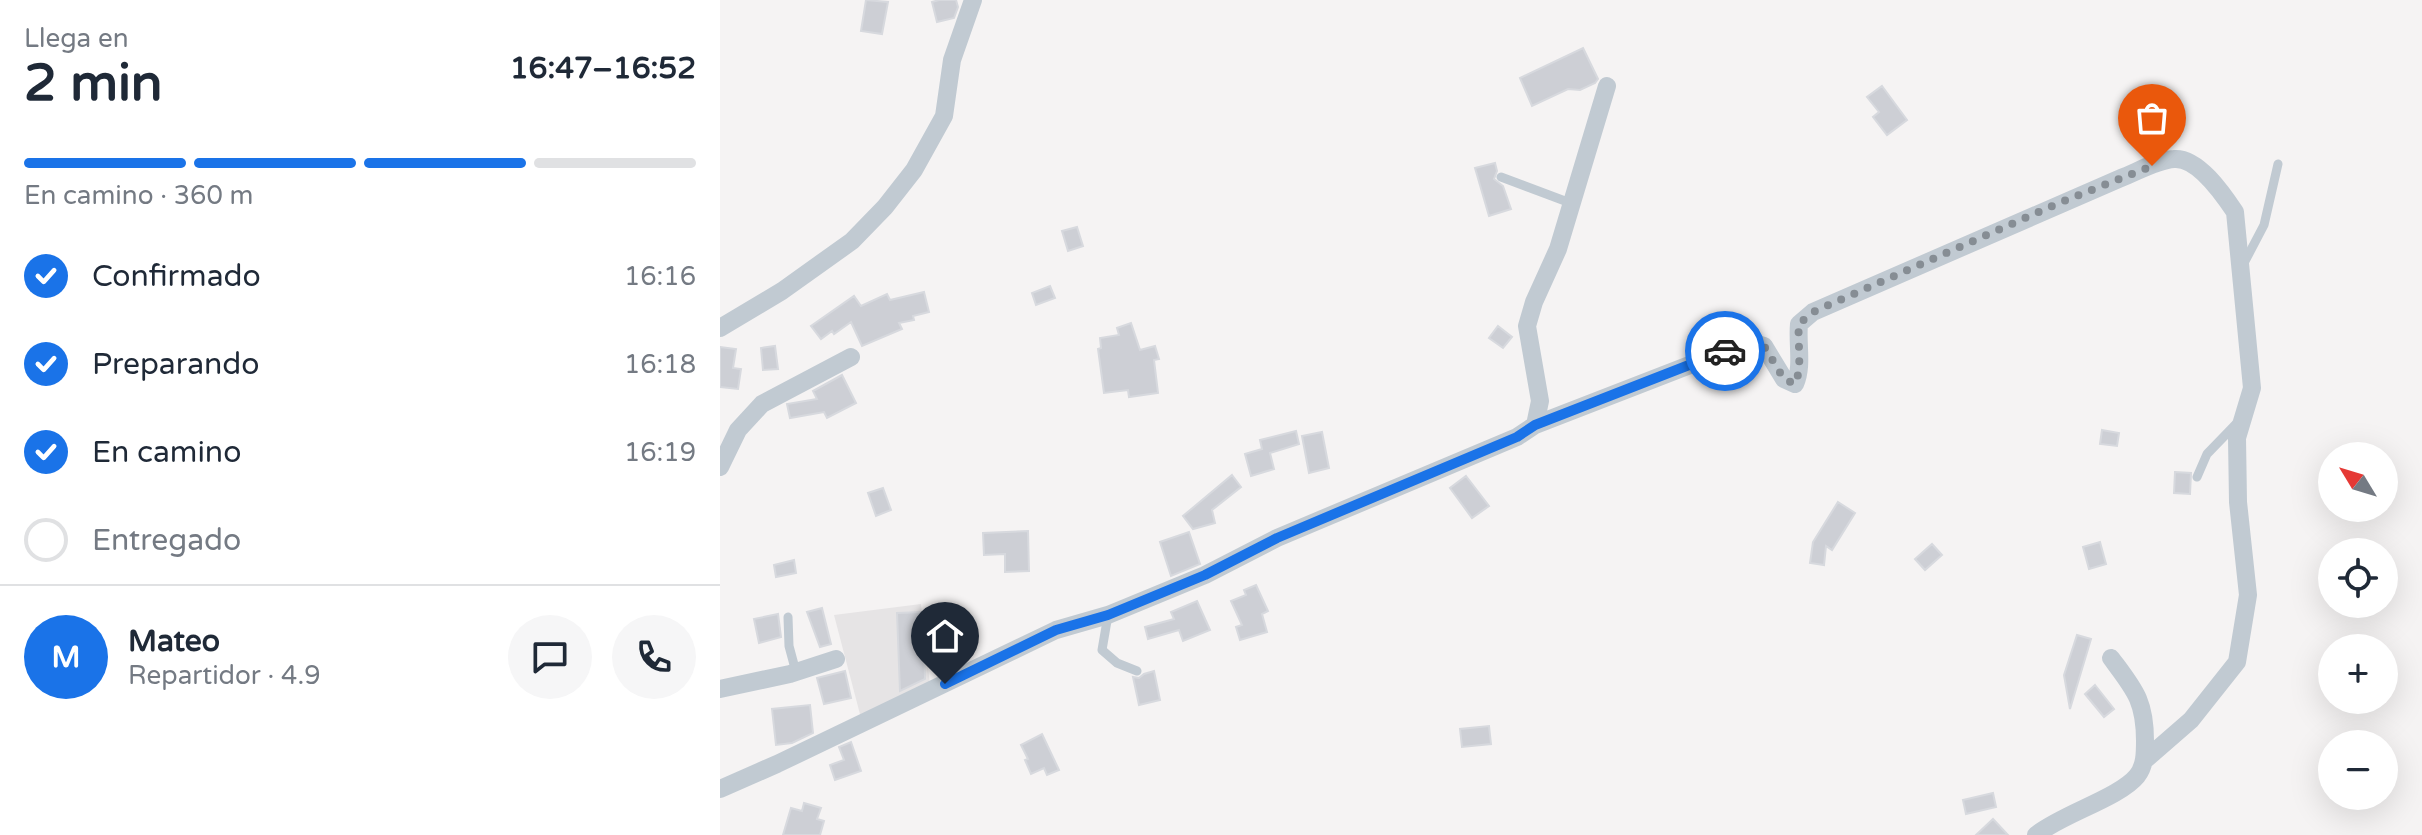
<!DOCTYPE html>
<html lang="es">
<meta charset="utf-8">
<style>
:root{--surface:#fff;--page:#f6f6f7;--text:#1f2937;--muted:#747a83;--line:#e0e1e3;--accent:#1a73e8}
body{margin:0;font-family:"Varela Round",sans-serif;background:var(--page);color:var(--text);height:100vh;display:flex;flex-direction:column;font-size:30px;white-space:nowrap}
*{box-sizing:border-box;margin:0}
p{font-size:26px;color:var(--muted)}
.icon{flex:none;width:44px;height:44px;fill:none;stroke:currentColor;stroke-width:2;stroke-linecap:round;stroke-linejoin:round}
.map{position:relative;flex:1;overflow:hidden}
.side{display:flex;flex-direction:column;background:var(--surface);width:720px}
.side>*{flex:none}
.needle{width:52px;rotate:308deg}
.fabs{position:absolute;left:1598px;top:442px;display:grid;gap:16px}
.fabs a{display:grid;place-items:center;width:80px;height:80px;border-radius:50%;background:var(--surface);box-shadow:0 8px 32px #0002;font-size:40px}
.pin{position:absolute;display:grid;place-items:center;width:68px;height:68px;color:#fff;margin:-82px -34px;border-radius:50% 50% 50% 0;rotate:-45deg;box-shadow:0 0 8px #0007}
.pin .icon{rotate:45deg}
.courier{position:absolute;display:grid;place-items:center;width:80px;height:80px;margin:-40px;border:6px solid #1a73e8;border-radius:50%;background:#fff;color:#222;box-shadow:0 2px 10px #0007}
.summary em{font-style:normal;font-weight:700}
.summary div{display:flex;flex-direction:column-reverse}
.summary{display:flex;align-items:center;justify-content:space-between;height:136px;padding:0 24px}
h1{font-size:52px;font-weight:700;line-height:60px}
.bar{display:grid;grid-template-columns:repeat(4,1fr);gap:12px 8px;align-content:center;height:96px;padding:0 24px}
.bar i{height:10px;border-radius:6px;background:var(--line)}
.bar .on{background:var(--accent)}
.bar p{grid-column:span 4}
.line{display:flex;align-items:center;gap:20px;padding:0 24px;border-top:2px solid var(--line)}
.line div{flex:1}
.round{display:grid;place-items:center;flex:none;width:84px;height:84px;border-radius:42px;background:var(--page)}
ol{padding:0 24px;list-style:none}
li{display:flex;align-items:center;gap:24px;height:88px}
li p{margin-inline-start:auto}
li .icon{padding:8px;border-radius:50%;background:var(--accent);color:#fff;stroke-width:4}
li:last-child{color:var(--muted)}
li i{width:44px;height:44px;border:4px solid var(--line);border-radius:50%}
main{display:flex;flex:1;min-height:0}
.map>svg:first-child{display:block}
.education{fill:#e6e4e5}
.building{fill:#cdcfd5;stroke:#d7d9de;stroke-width:2}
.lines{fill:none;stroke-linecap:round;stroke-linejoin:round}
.service{stroke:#c1cad2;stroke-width:9}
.minor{stroke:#c1cad2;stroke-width:18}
.done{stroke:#868d94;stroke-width:8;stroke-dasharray:0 14.4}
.route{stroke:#1a73e8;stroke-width:10}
</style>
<main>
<section class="side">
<div class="summary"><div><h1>2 min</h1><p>Llega en</p></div><em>16:47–16:52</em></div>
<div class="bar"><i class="on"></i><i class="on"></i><i class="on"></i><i></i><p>En camino · 360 m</p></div>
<ol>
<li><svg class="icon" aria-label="check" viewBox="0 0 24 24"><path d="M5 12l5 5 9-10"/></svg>Confirmado<p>16:16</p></li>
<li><svg class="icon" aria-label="check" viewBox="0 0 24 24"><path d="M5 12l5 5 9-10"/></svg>Preparando<p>16:18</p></li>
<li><svg class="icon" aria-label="check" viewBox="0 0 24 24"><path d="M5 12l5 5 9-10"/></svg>En camino<p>16:19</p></li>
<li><i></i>Entregado</li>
</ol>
<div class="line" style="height:144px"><b class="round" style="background:var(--accent);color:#fff">M</b><div><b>Mateo</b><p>Repartidor · 4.9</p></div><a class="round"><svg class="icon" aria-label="chat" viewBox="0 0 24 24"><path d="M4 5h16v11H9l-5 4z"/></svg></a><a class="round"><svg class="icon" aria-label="phone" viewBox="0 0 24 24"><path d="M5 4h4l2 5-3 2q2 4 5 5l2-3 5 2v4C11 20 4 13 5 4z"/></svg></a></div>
</section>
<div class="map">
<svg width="1702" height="835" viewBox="0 0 1702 835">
<rect width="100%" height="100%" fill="#f5f3f3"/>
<path class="education" d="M201,604L210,685L141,718L114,615Z"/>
<path class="building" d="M146,0L168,2L162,34L141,31Z
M219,0H236L238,7L234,18L217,22L212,2Z
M863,48L878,79L875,83L860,90L848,89L812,106L800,78Z
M1162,86L1187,120L1167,135L1153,117L1159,112L1147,97Z
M775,163L777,171L774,179L783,186L791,209L769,216L755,168Z
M357,227L363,246L348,251L342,231Z
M330,286L335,298L316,305L312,293Z
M204,292L209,312L193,316L194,320L179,323L182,329L142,346L131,322L114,334L112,331L101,339L91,326L134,296L141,306L167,294L170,300Z
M411,323L420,350L435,346L439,359L434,360L438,393L409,397L408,390L384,393L378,349L381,348L380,338L399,335L397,328Z
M778,326L792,337L783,348L769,338Z
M55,346L58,369L43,370L41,348Z
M0,347L16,349L13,368L21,369L18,389L0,387Z
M122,375L136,403L107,418L104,412L70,418L67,404L97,399L93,391Z
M1382,430L1399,433L1397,446L1380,444Z
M576,431L579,444L550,453L554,469L531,476L525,454L542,449L540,440Z
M602,432L609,468L589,473L582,436Z
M1455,472L1471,473L1470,494L1454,493Z
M512,475L521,487L492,510L495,523L473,529L463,516Z
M746,476L769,506L752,518L730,488Z
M163,488L171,510L156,516L148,493Z
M1118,502L1135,513L1112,550L1106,546L1104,565L1090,563L1093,542Z
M308,531L309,571L285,572V554L264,555L263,533Z
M469,532L480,564L451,576L440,542Z
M1380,542L1386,564L1369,569L1363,547Z
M1212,544L1222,555L1205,570L1195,559Z
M74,560L76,573L56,577L54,565Z
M536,585L548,611L542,614L547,632L520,640L516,627L522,625L511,601L526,595L524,590Z
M477,601L490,630L463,641L459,630L428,639L425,627L454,619L451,612Z
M102,608L111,644L100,647L87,612Z
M203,612L205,679L180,691L177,613Z
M58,614L61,637L39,643L34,619Z
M1357,635L1371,639L1350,709L1344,675Z
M125,671L131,698L104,704L97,678Z
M434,671L440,700L419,705L413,677L419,678L424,674Z
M1375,685L1394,709L1384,717L1365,694Z
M90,705L93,733L72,743L56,745L52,709Z
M769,726L771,744L742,747L740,729Z
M322,734L339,770L327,775L324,768L311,774L305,760L308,759L301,745Z
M131,742L141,771L115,780L110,765L124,760L119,747Z
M1273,793L1276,807L1246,814L1243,800Z
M84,803L101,808L97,819L104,821L100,835H63L71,808L82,811Z
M1273,819L1288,835H1256Z"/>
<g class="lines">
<path class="service" d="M781,177L853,204
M1523,265L1544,225L1558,164
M1477,477L1487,454L1517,423
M388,615L382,650L397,663L417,671
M68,617L69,646L76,672"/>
<path class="minor" d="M0,328L62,291L132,241L165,207L194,170L224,116L232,60L253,0
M815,425L1029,342L1044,346L1064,379L1075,384C1083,366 1077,344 1079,324L1093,312L1401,178C1417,172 1437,160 1454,159C1478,157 1503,194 1515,212L1532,388L1517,438L1518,502L1528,595L1517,662L1471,720L1425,760
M0,467L18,430L42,404L131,357
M0,689L70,674L116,659
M0,789L57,764L336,630L388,615L485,575L557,538L797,437L815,425L820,401L807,326L814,302L838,249L887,86
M1316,835C1342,814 1399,798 1417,776C1425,766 1425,753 1425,741C1425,700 1414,689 1391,658"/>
</g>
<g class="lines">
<path class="done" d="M1005,351L1029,342L1044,346L1064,379L1075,384C1083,366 1077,344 1079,324L1093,312L1339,203L1432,166"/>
<path class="route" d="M225,684L336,630L388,615L485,575L557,538L797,437L815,425L1005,351"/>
</g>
</svg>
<div class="fabs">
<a><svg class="needle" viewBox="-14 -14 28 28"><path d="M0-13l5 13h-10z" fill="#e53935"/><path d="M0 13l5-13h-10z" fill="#747a83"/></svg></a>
<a><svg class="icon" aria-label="locate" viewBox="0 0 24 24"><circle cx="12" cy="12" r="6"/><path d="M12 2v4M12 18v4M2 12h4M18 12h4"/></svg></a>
<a>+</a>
<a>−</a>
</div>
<div class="pin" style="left:1432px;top:166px;background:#ea580c"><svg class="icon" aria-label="bag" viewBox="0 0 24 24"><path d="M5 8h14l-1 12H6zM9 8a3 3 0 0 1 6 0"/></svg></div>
<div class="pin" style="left:225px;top:684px;background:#1f2937"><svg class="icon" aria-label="home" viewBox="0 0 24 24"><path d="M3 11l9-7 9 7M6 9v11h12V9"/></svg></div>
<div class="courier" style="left:1005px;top:351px"><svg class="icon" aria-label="car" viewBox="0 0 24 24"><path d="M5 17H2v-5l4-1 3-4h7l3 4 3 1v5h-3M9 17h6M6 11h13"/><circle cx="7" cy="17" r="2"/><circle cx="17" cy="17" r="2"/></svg></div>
</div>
</main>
